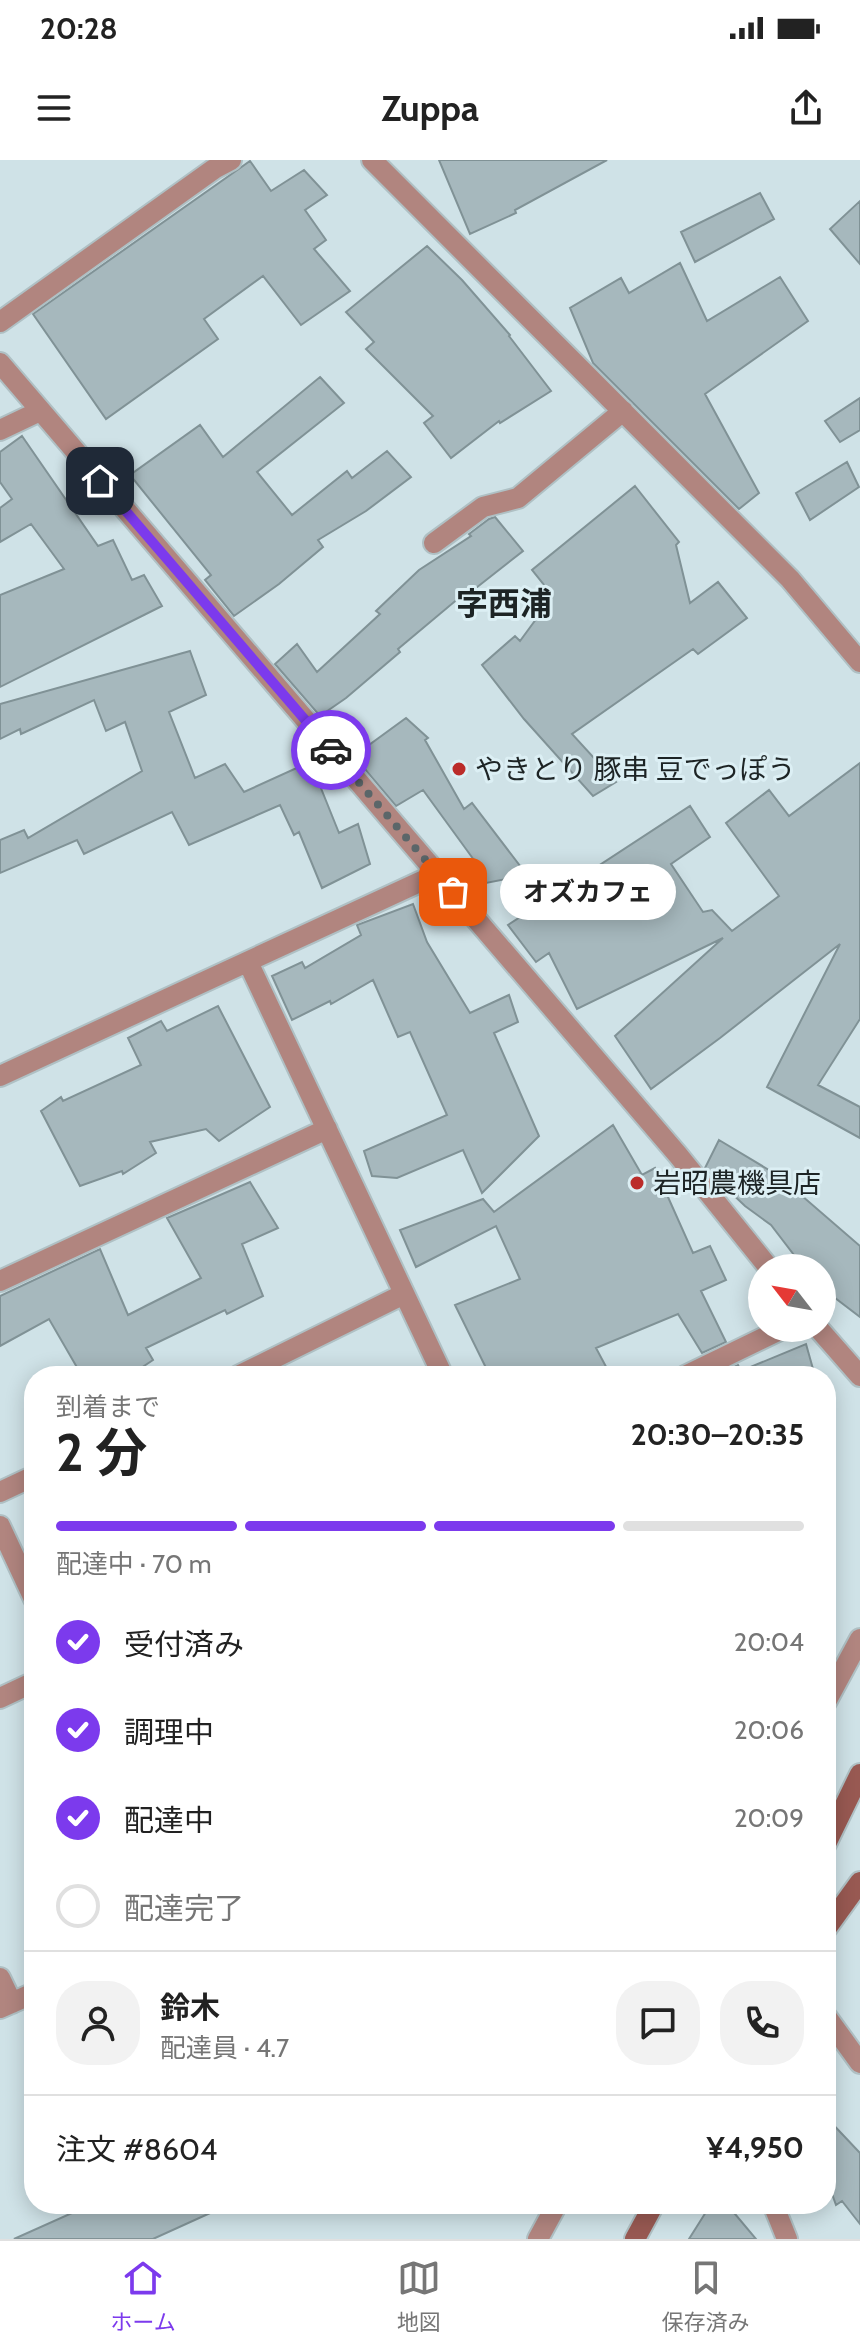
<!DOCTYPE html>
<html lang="ja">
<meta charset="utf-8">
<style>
:root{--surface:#fff;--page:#f2f2f2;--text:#222;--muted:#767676;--line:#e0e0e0;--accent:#7c3aed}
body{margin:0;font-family:Cabin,"Noto Sans JP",sans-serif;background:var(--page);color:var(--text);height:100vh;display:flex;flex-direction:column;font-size:30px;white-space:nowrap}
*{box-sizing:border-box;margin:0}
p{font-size:26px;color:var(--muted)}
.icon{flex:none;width:44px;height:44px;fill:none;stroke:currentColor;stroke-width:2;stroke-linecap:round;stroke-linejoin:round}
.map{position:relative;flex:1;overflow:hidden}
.details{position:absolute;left:24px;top:1206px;width:812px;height:848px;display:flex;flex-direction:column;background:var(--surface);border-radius:32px;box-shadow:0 4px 20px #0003}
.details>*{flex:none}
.needle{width:52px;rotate:301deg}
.fabs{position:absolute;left:748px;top:1094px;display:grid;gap:16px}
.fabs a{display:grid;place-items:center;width:88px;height:88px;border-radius:50%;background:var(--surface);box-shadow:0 4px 20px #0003;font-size:40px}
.pin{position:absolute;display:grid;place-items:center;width:68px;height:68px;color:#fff;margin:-34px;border-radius:16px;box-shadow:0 4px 12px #0006}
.courier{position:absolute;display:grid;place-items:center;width:80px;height:80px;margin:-40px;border:6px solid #7c3aed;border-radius:50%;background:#fff;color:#222;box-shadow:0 2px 10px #0007}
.bubble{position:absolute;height:56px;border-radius:28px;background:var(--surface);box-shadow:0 4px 20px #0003;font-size:26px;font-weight:700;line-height:56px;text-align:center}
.headline em{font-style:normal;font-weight:700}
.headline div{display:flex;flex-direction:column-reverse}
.headline{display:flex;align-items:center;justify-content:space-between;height:136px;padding:0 32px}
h1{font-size:52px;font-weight:700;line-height:60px}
.bar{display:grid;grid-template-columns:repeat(4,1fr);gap:12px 8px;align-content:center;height:96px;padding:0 32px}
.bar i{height:10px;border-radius:6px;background:var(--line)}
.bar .active{background:var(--accent)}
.bar p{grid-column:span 4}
.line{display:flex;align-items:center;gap:20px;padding:0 32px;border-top:2px solid var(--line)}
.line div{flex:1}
.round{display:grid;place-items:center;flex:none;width:84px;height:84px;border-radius:32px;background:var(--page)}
ol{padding:0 32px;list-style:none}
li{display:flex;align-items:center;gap:24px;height:88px}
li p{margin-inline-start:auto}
li .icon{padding:8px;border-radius:50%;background:var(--accent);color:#fff;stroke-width:4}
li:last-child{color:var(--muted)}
li i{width:44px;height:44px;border:4px solid var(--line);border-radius:50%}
.status{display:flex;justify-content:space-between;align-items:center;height:56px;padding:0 40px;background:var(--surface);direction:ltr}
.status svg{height:22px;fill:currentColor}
header{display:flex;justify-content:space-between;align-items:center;height:104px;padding:0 32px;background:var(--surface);font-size:36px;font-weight:700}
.dock{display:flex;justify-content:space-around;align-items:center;height:112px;border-top:2px solid var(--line);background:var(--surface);font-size:22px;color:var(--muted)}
.dock a{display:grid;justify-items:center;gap:4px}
.dock .active{color:var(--accent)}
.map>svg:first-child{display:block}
.building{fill:#a6b8bd;stroke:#809296;stroke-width:2}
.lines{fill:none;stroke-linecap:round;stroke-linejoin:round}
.minor-casing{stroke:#afc0c4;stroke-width:24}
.secondary-casing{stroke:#afc0c4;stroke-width:24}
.minor{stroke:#b1857f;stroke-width:20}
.secondary{stroke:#985952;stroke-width:20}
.done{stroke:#5b6669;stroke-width:8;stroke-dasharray:0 14.4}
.route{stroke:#7c3aed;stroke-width:10}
.poi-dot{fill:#bb2c2a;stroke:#dceff4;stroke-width:3}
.labels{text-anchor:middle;stroke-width:6;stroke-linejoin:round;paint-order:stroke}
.poi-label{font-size:28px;fill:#1d2425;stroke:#dceff4;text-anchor:start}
.quarter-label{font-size:32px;font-weight:bold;fill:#1d2425;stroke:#dceff4}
</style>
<div class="status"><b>20:28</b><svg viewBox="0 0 49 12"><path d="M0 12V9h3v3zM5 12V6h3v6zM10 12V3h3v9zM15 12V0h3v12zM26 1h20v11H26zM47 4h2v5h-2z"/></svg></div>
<header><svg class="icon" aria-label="menu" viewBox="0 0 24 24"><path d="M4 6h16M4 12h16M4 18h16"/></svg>Zuppa<svg class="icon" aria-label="share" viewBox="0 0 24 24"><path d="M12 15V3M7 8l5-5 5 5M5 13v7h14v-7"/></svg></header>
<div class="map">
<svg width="860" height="2079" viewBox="0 0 860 2079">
<rect width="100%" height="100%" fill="#cfe2e7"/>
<path class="building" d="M439,0H607L515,50L516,53L470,74Z
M250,1L271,31L304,10L327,35L305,50L326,80L314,89L350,131L301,165L263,116L204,159L218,179L106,259L33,154Z
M760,33L774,59L695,102L681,72Z
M860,41V104L830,69Z
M427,86L462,120L510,175L509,176L551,231L500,263L499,261L451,298L424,263L433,256L366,189L374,182L346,152Z
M680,103L707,161L780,117L808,161L705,234L759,333L739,349L593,203L570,148L621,118L629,133Z
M320,217L344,243L257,312L292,355L347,311L352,318L387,291L411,317L366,351L318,380L323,387L279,424L234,456L205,420L211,415L130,315L200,265L223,297Z
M860,238V270L840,282L825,261Z
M22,276L98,386L113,380L132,420L144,415L162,446L0,527V435L64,409L31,364L0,382V348L12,339L0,322V292Z
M847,302L859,327L810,360L796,333Z
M635,326L679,382L676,385L690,443L718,422L747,458L698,494L693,489L572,574L616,622L593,636L524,559L482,505L515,476L520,481L553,436L532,410Z
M495,357L523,391L462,439L460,437L398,489L400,492L346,538L320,556L275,504L297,484L317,512L380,454L376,451L419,410L471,376L469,374L489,359Z
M190,491L206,535L169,552L195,618L225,604L244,632L301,606H312L339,673L358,664L370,704L322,728L299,672L294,675L280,645L189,685L172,652L84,694L77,680L0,713V680L24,670L28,678L142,611L125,562L106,571L94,540L21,574L20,569L0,579V544Z
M406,558L428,578L425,580L464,649L472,643L527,715L481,724L467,706L474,700L423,630L396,646L354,596Z
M860,603V859L818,925L860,947V978L767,927L840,784L720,878L651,929L615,876L723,778L577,849L549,793L536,802L508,765L690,646L710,677L671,704L703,752L712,750L732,771L779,736L726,663L769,630L789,656Z
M413,744L427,782L470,853L509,835L518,862L494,873L539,976L482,1033L463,990L397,1018L372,1016L364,991L447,955L410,872L398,877L373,820L331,844L330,841L292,860L272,816L302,802L305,808L361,775L357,765Z
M218,846L270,947L219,981L206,969L150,982L156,993L123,1014L122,1011L80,1026L41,951L61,937L63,941L141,905L128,878L161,861L167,871Z
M613,965L642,1015L655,1008L693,1093L710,1086L726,1120L701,1131L726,1182L702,1193L678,1154L596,1188L611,1216H490L455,1145L520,1119L496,1066L416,1107L400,1070L483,1039L494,1052Z
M719,980L779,1016L860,1086V1157L822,1128V1108H804L771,1065L745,1046L705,1008Z
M250,1022L278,1068L242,1084L263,1136L227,1154L225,1150L146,1188L153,1200L129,1216H82L49,1159L0,1186V1136L100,1089L128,1155L201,1118L167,1058Z
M806,1184L815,1216H715L738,1205L741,1211Z
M826,1957L860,1993V2064L842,2041L836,2045L826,2017Z
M92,2044H230L153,2079H14Z
M711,2044L730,2048L756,2079H689Z"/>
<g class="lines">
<defs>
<path id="minor" d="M372,0L790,419L860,502
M0,162L214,9L231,0
M0,203L678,995L769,1108
M0,270L40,251
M434,383L483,347L518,338L623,251
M248,802L443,1216
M0,916L437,714
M0,1121L327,969
M818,1168L860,1216
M238,1216L404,1134
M685,1216L784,1168
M0,1332L34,1316
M0,1366L34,1439
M0,1538L34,1522
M826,1542L860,1479
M0,1818L12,1843
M0,1848L34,1833
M826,1856L860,1903
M773,2044L787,2079
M538,2079L557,2044"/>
<path id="secondary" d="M826,1684L860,1614
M826,1769L860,1722
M635,2079L654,2044"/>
</defs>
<use href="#minor" class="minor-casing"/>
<use href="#secondary" class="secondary-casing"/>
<use href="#minor" class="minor"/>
<use href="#secondary" class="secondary"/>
</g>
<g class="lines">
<path class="done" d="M331,590L453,732"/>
<path class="route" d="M100,321L331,590"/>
</g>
<g class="poi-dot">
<circle cx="459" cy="609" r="8"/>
<circle cx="637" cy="1023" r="8"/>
</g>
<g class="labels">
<g class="poi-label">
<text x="475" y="619">やきとり 豚串 豆でっぽう</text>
<text x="653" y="1033">岩昭農機具店</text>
</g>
<g class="quarter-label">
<text x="504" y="455">字西浦</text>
</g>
</g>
</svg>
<div class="fabs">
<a><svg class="needle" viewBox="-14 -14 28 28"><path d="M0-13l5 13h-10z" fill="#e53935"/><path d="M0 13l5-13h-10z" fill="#767676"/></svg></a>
</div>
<div class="pin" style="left:453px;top:732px;background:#ea580c"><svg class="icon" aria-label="bag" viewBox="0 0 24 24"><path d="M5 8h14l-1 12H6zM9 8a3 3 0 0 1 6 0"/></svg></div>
<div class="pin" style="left:100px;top:321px;background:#1f2937"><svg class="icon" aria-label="home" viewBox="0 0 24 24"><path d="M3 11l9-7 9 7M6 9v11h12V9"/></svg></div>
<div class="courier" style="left:331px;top:590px"><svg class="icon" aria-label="car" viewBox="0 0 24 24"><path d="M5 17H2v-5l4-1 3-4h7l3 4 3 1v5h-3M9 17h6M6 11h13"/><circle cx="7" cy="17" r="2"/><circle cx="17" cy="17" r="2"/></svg></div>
<div class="bubble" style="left:500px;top:704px;width:176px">オズカフェ</div>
<section class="details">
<div class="headline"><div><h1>2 分</h1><p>到着まで</p></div><em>20:30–20:35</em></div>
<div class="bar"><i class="active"></i><i class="active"></i><i class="active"></i><i></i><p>配達中 · 70 m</p></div>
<ol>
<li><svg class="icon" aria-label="check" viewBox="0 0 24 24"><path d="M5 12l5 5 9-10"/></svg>受付済み<p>20:04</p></li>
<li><svg class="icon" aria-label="check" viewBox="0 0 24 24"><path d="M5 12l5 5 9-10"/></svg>調理中<p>20:06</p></li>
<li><svg class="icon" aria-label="check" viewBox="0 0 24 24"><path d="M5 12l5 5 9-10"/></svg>配達中<p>20:09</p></li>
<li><i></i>配達完了</li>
</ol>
<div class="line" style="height:144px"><a class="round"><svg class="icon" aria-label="person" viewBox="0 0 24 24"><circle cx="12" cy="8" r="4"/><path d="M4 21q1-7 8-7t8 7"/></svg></a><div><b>鈴木</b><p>配達員 · 4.7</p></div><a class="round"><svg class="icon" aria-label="chat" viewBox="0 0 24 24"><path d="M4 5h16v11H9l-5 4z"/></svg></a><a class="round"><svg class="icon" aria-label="phone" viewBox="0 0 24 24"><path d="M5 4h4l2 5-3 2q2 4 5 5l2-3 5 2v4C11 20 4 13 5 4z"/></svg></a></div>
<div class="line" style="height:104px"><div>注文 #8604</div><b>¥4,950</b></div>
</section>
</div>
<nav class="dock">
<a class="active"><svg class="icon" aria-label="home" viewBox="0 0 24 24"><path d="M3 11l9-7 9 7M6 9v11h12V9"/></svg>ホーム</a>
<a><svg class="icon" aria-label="map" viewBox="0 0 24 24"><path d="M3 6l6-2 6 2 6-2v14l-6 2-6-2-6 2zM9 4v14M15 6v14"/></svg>地図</a>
<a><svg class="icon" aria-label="saved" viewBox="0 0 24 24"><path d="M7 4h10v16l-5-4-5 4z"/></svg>保存済み</a>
</nav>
